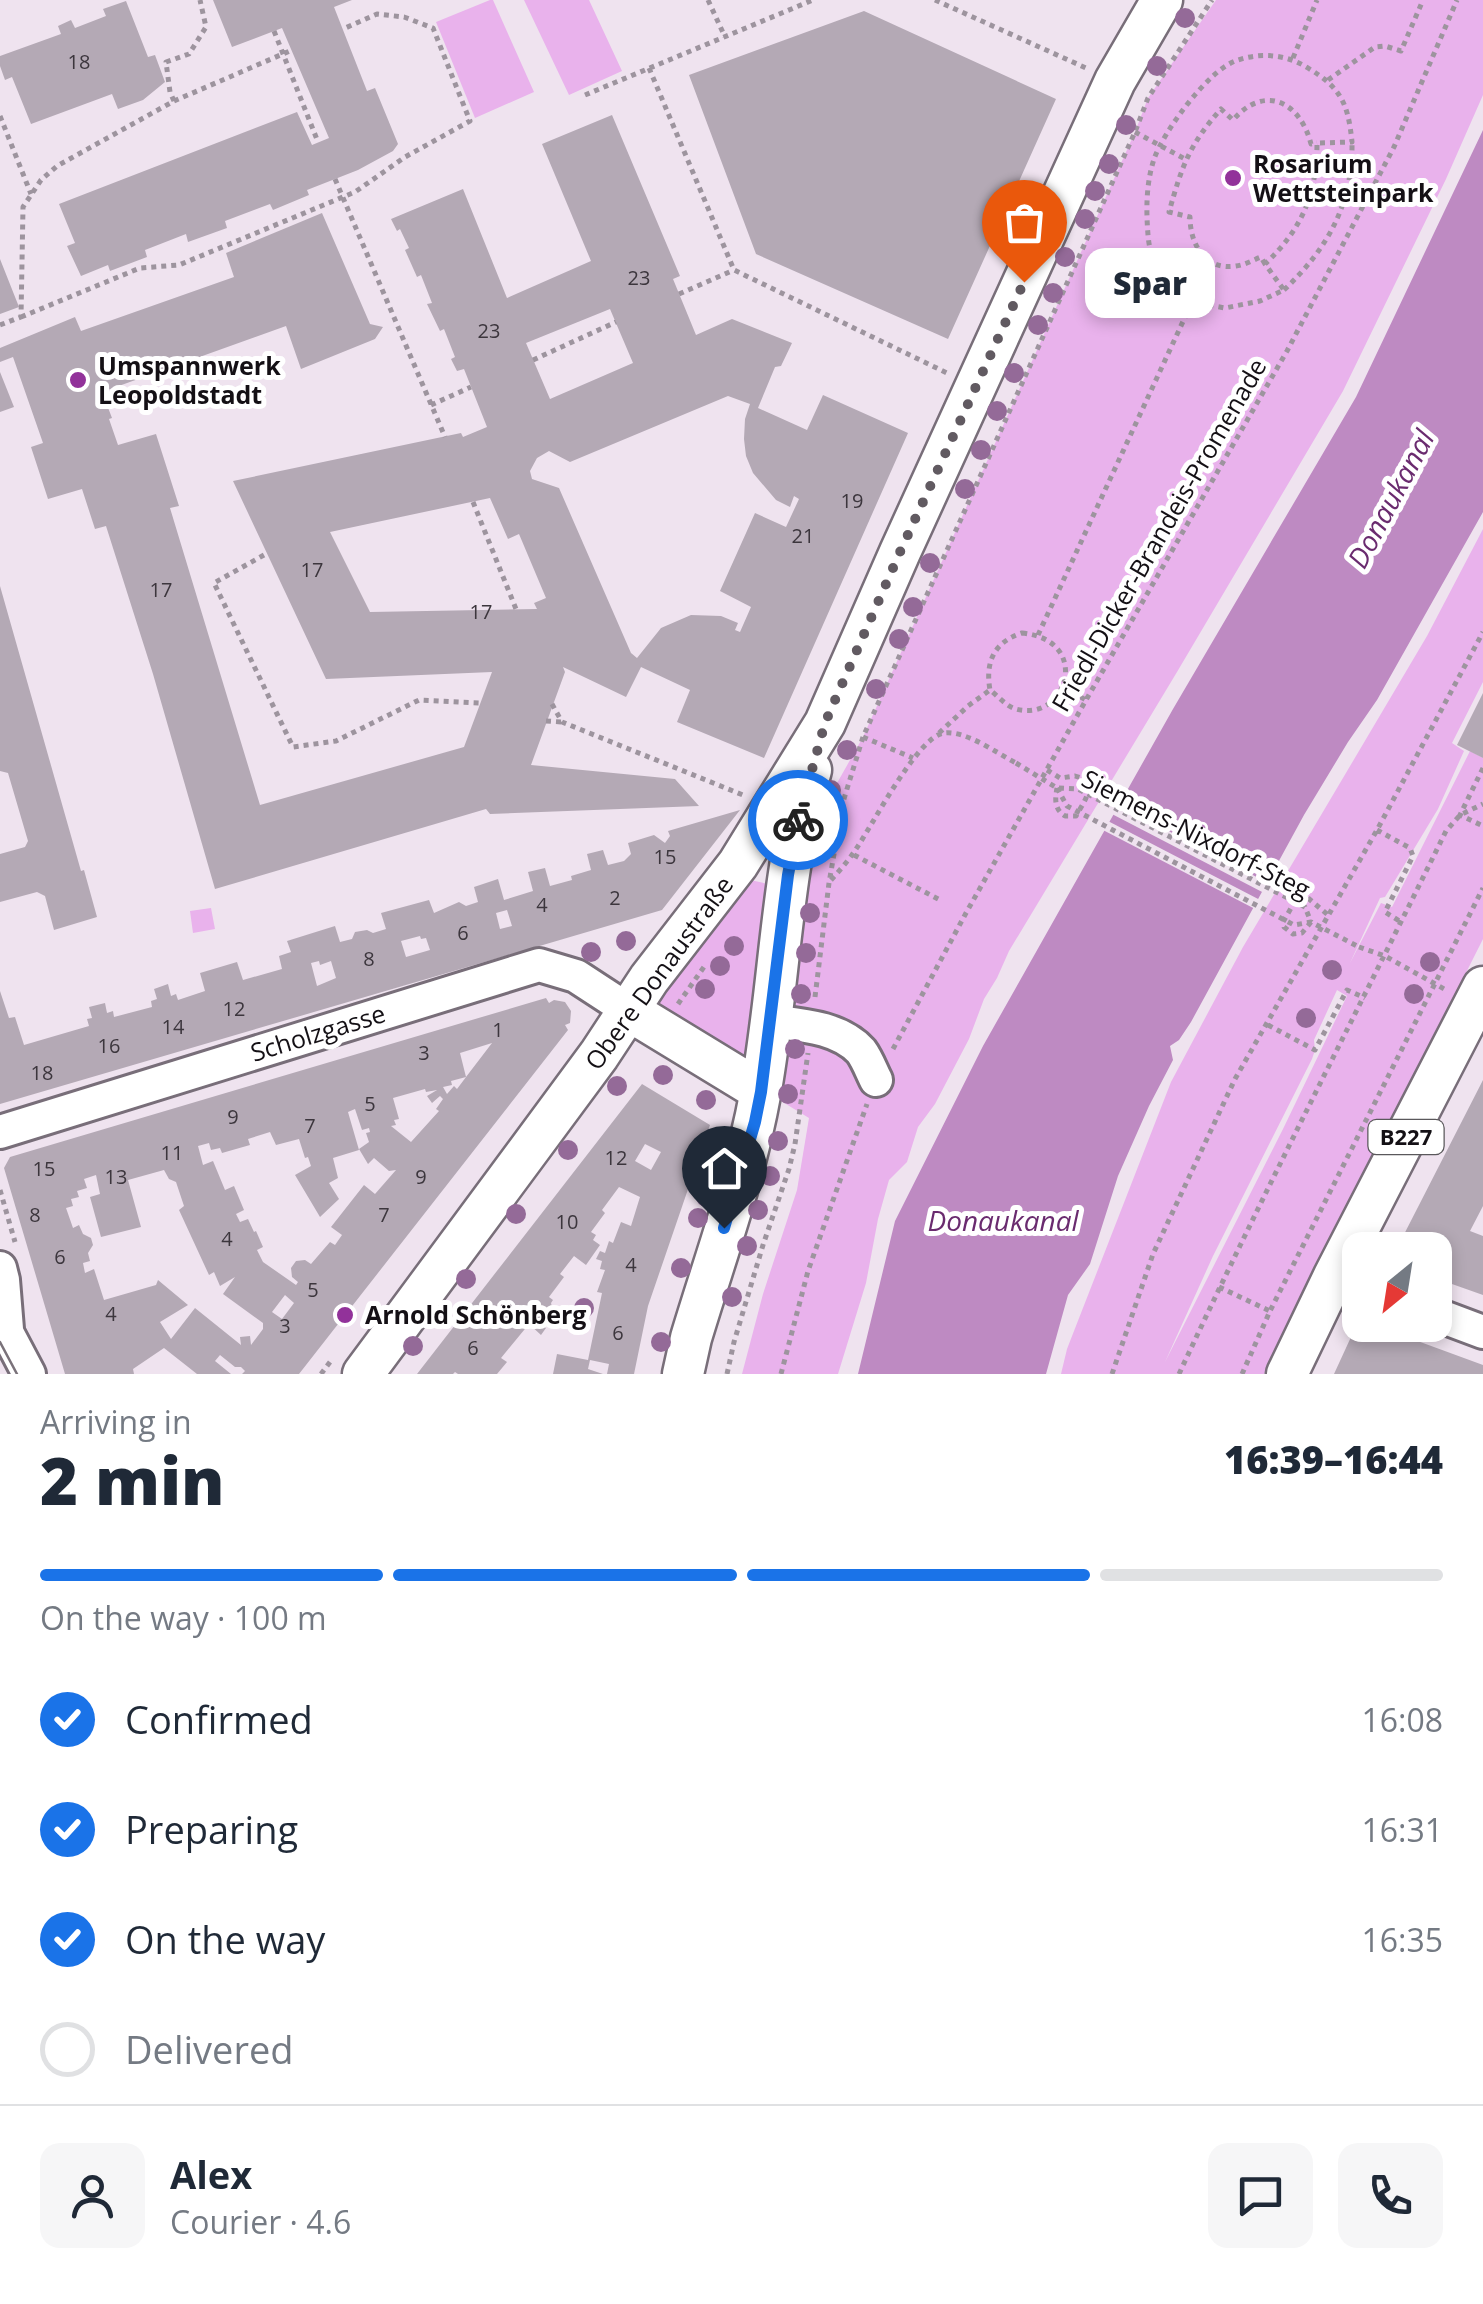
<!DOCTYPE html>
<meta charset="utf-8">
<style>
:root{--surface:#fff;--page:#f6f6f7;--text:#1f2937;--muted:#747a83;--line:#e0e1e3;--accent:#1a73e8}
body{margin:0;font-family:"Open Sans",sans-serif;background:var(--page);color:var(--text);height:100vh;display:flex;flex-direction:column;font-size:38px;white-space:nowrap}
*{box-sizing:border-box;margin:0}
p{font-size:32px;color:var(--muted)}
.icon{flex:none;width:55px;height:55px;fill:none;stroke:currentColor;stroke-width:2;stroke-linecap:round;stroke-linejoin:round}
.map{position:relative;height:1374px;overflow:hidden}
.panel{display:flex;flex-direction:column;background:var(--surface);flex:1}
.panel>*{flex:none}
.needle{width:65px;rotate:210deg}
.tools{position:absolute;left:1342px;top:1232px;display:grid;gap:20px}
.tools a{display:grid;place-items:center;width:110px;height:110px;border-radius:20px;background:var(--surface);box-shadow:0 5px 15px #0003;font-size:50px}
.pin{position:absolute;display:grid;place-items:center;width:85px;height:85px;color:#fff;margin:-102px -42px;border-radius:50% 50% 50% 0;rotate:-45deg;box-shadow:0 0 10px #0007}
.pin .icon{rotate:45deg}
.courier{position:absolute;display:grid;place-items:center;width:100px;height:100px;margin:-50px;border:8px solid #1a73e8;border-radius:50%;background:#fff;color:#222;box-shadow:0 2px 12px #0007}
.bubble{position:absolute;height:70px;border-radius:20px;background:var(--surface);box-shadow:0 5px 15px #0003;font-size:32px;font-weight:800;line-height:70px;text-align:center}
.head em{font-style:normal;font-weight:800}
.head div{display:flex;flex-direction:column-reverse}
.head{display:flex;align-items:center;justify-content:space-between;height:170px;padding:0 40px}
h1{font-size:65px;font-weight:800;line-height:75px}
.bar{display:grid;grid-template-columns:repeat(4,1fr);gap:15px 10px;align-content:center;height:120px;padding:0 40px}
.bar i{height:12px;border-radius:8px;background:var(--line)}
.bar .selected{background:var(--accent)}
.bar p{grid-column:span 4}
.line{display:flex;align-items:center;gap:25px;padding:0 40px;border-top:2px solid var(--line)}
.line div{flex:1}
.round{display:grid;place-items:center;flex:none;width:105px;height:105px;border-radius:20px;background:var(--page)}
ol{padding:0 40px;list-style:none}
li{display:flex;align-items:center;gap:30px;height:110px}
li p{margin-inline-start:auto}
li .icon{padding:10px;border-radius:50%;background:var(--accent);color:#fff;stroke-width:4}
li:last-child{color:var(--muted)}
li i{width:55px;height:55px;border:5px solid var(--line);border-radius:50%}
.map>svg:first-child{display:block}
.green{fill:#e9b2ec;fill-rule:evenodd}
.water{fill:#be8ac2}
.pier{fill:#efe3ef}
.building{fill:#b4a9b5;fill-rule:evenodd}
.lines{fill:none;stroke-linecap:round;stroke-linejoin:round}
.minor-casing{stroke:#786e79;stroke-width:38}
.major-casing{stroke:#786e79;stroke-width:45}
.path{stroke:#9d949e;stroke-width:5;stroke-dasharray:5 5;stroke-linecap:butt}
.minor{stroke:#fff;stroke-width:32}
.major{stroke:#fff;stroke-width:40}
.tram{stroke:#7a727a;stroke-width:2.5}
.path-bridge{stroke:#9d949e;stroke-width:5;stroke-dasharray:5 5;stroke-linecap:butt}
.tree{fill:#946a98}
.done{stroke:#615a61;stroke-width:10;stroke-dasharray:0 18}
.route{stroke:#1a73e8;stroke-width:12}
.poi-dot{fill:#92329a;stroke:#fff;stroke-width:4}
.labels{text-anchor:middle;stroke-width:10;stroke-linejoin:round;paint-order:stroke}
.number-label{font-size:20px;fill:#3c363d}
.shield{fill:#fff;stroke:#5a585b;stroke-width:2.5}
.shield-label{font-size:22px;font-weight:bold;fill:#141015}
.poi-label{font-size:25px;font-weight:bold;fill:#141015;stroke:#fff;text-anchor:start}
.street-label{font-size:25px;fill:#141015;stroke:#fff}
.water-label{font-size:28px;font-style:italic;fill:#6a2b6f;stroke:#fff}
</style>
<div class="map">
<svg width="1483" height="1374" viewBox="0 0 1483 1374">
<rect width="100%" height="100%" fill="#efe3ef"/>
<path class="green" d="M490,0H493L534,92L475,118L436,22Z
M524,0H589L622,71L569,95Z
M1216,0H1483V95L1446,179L1343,391L1177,672L1009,951L997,978L984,999L969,1039L935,1104L918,1127L907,1162L889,1180L878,1219L866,1283L838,1374H742L763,1294L797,1190L809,1118L781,1101L814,843L823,808L863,737L1135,132L1148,98Z
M1483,529V682L1452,743L1464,751L1438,809L1385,897L1380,898L1350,963L1381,903L1392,907L1470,751L1483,758V939L1264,1374H1061L1067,1349L1171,1082L1243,947L1427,636ZM1337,990L1347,996L1283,1129L1165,1362L1213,1256L1312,1059L1315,1050L1314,1040Z
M741,878L768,884L743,1067L646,1012Z
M211,908L215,929L193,933L190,911Z"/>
<path class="water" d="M1483,130V512L1377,700L1348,742L1304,815L1191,1022L1179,1040L1170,1046L1173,1060L1149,1106L1118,1176L1090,1264L1068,1295L1046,1374H858L895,1221L983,1046L1173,709L1356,397Z"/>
<path class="pier" d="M1115,803L1268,883L1272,885L1266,894L1110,813Z
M1106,820L1262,901L1257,910L1101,829Z"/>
<path class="building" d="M213,0H352L334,7L367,91L375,88L398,144L393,151L358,170L307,190L309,195L273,210L270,204L225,221L227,228L188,242L186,234L145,250L147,257L110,271L108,265L81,276L67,246L75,243L59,204L297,112L312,145L329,138L282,28L232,47Z
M126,1L148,57L155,55L165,82L143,100L118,109L112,94L31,124L12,77L5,80L0,66V56L61,34L58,26L71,20L75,28L106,16L103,9Z
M864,11L1056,99L948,339L756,254L689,75Z
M612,115L680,276L673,279L696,335L732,319L792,343L781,366L775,367L758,408L807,430L823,395L908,433L764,758L677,722L690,690L641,667L626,697L563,667L565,672L531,765L675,779L699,806L490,814L486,809L215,889L153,674L106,526L95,529L82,489L48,499L31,447L43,443L13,357L0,362V348L75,317L81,331L234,277L226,253L322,213L370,324L383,327L375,339L301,369L286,326L102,392L112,418L109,419L118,445L156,434L179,506L170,508L260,805L464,747L492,672L326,679L233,481L461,433L463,437L487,427L464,369L457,371L451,359L455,357L444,329L440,331L427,304L432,303L421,275L417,277L405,250L409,248L400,229L397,231L391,219L463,189L507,298L591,261L542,144ZM610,309L633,363L550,399L526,343ZM728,396L750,404L745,419L744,439L746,456L753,473L776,500L790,507L794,496L799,499L786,527L755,513L720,591L751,607L740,632L735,630L738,623L721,616L691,615L661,628L637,658L631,653L559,488L532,479L530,471L537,458L549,451L570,462ZM490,498L508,539L519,534L546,598L534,603L537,609L370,612L330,532Z
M0,259L19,307L0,314Z
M0,372L14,407L0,412Z
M0,586L81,871L84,870L97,917L54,930L45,896L37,892L0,902V854L25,847L28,841L8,773L0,771Z
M1483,693V758L1457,745Z
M740,810L662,910L0,1104V991L9,1018L15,1017L24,1045L89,1026L87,1019L92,1018L89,1007L105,1003L107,1013L113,1011L114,1017L152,1007L151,1001L157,999L154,989L168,984L171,996L176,994L178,1000L205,991L200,973L237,962L243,980L282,969L279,956L291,952L287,941L335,926L340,942L352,939L355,932L367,930L373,933L386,929L381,913L429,900L434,913L459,902L466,906L478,902L474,887L498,879L504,900L533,891L528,872L545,868L550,886L572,880L571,876L591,870L587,854L603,850L608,865L624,861L631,854L628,843L654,835L665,843L670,836L668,831ZM507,910L512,926L500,929L496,913ZM420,936L421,939L426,938L430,950L406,957L401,941ZM319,961L320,965L331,961L336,978L317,986L311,963Z
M546,998L549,1003L554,1000L565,1002L571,1011L570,1023L565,1025L568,1030L299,1374H242L245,1371L241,1367H235L220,1355L215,1361L231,1374H197L164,1348L133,1369L134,1374H65L4,1168L10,1157ZM492,1043L466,1077L457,1089L454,1086L447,1094L443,1087L452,1085L451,1081L466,1077L460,1053ZM425,1089L426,1092L437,1090L427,1096L432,1103L440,1096L443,1099L436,1109L439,1111L411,1142L391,1126L396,1125L394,1120L399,1119L393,1098ZM355,1109L362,1130L369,1128L370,1132L366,1133L369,1142L359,1149L368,1164L374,1158L389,1171L396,1170L375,1194L364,1185L331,1227L342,1235L335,1245L330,1242L311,1264L305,1260L296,1261L291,1268L292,1277L298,1282L296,1285L263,1262L257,1250L263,1247L256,1231L254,1232L248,1219L240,1222L236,1214L244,1210L234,1186L225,1190L213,1161L203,1165L198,1146L209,1143L211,1150L220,1148L222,1153L250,1145L248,1139L270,1132L276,1145L299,1139L305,1158L308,1157L311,1166L295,1175L320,1217L339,1199L329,1183L338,1178L333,1158L359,1150L350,1119L348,1112ZM164,1170L169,1179L176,1182L184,1206L179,1210L209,1275L214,1272L220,1286L235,1277L223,1294L263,1323V1329L251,1345L250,1336L240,1337L241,1345L195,1308L171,1339L160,1322L188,1305L158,1280L156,1285L104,1300L94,1269L85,1273L83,1263L90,1261L88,1253L93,1245L91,1238L83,1234L79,1225L73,1228L66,1208L73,1206L71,1199L79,1197L77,1191L87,1188L84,1179L96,1175L100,1194L90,1197L101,1237L141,1227L128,1180ZM285,1295L294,1303L282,1319L272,1312Z
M1483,1080V1206L1470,1231L1483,1236V1295L1435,1278V1250H1396Z
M642,1084L710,1125L648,1306L634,1374H607L609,1364L590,1360L588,1369L603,1374H553L557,1354L588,1360L602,1293L597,1292L605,1270L600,1269L602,1261L596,1259L600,1251L605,1253L609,1241L613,1243L621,1222L631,1226L640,1197L619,1187L602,1210L605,1213L591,1232L596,1235L593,1240L600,1245L586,1265L574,1256L560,1274L564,1277L549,1297L553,1300L551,1303L553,1311L551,1318L544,1320L538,1319L537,1321L546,1328L541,1335L529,1324L501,1358L507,1362L497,1374H458L455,1372L453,1374H417ZM645,1144L661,1152L651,1170L635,1161Z
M1374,1325L1483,1365V1374H1334L1351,1337L1364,1326Z"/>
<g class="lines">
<defs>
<path id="minor" d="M771,1021C801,1025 839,1027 861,1051C867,1059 871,1070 876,1080
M0,1132L539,965L576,976L628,1010
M0,1268L3,1280L7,1329
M1435,1314L1483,1332
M0,1319L29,1374"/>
<path id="major" d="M628,1010L761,1091
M363,1374L599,1055L649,979L738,864L825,723L900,552L1115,81L1162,0
M683,1374L691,1338C715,1258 745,1177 760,1095C780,987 780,876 811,770
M1287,1374L1334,1276L1483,987"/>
</defs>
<use href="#minor" class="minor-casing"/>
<use href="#major" class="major-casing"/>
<path class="path" d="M708,0L725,37
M935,0L1086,68
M274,31L318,142
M1293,58L1317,0
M649,68L734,270L947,373
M1328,80L1375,47L1385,46L1401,51L1423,0
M585,95L813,0
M174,101L170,92L166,62L189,54L206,27L200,0
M0,116L31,194
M1135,132L1185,159
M335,179L445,437
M1265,264L1261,257C1253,260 1245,265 1236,266C1205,271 1190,244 1190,217L1169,212C1182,166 1189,145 1221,109L1233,120C1264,84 1300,101 1311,144L1317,143
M1284,290C1328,248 1353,204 1352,142
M679,294L734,270
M21,317L140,268L179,265L355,192L405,157L470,121L433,28L404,17L377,14L343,29
M0,325L21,317L23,207L41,180L57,166L174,101L292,50
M533,360L616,322
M431,405L471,387
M473,502L516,609
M264,555L214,583L293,747L336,741L419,700L480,703
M1022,633C1093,640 1067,723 1016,709C1007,707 998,696 990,690C985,662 994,642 1022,633Z
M1038,635L1192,302C1180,292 1167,283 1159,271C1152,260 1149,247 1148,235C1146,209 1146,184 1154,159C1164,131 1207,72 1235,61C1260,52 1286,54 1308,68C1341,88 1348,103 1352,142L1317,143C1317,194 1302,229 1265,264L1284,290L1260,301L1225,308L1192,302
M1063,687L1086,700
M552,704L562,722L743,795
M546,721L562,722
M939,733L968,706L990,690
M863,737L913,758
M1483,768L1460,815L1483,826
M1047,770L1060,778L1075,776L1087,780C1092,793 1082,805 1076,816H1065C1054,809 1055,799 1057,788
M1377,830L1410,848L1413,856L1385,912L1401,922
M854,855L940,900
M831,880C840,870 849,860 856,849C872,826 918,736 944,733C965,730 997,753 1016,763
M1311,922L1302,933L1293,934L1284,927L1283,922L1298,896L1308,898L1328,915
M1359,947L1385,956L1446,990
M815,997L829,883L843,802L863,737L1135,132L1148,98L1212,0
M678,1004L706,964
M1268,1025L1315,1050L1347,990L1365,998
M893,1049L966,913L1086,700L1287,351L1394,147L1457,0
M0,1190L15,1242
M1219,1287L1270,1311
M321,1374L330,1362
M727,1374L734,1342L763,1245L789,1169L795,1144L808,1053
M781,1374L808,1271L867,1104
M1112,1374L1153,1254L1235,1079L1377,830L1483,632
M1179,1374C1264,1191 1357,1012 1446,831L1460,815L1483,804
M1242,1374L1270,1311L1483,888"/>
<use href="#minor" class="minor"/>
<use href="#major" class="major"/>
<path class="tram" d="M0,1342L17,1374"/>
<path class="path-bridge" d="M1016,763L1057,788L1078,789L1305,907L1311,922
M1057,788L1067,806L1294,925L1311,922L1359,947"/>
</g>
<g class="tree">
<circle cx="1185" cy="18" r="10"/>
<circle cx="1157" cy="66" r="10"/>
<circle cx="1126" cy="125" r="10"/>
<circle cx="1109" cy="164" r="10"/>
<circle cx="1095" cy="191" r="10"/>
<circle cx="1085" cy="219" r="10"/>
<circle cx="1065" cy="257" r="10"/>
<circle cx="1053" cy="293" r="10"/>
<circle cx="1038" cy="325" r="10"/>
<circle cx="1014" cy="373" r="10"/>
<circle cx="997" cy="411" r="10"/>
<circle cx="981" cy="450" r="10"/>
<circle cx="965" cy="489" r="10"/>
<circle cx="930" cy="563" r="10"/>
<circle cx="913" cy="607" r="10"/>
<circle cx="899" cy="639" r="10"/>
<circle cx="876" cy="689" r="10"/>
<circle cx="847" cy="750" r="10"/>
<circle cx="831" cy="790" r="10"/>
<circle cx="824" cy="830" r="10"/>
<circle cx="810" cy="913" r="10"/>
<circle cx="626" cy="941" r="10"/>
<circle cx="734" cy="946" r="10"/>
<circle cx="591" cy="952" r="10"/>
<circle cx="806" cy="953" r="10"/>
<circle cx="1430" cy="962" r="10"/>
<circle cx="720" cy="966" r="10"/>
<circle cx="1332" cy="970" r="10"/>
<circle cx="705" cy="989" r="10"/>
<circle cx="801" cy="994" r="10"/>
<circle cx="1414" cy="994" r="10"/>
<circle cx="1306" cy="1018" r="10"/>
<circle cx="795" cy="1049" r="10"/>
<circle cx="663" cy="1075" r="10"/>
<circle cx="617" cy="1086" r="10"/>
<circle cx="788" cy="1094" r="10"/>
<circle cx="706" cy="1100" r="10"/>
<circle cx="778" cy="1141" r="10"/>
<circle cx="720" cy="1149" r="10"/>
<circle cx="568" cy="1150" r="10"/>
<circle cx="712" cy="1174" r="10"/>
<circle cx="770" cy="1176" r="10"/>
<circle cx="706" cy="1197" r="10"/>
<circle cx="758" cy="1210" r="10"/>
<circle cx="516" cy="1214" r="10"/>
<circle cx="698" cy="1218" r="10"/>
<circle cx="747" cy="1246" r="10"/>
<circle cx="681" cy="1268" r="10"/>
<circle cx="466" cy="1279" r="10"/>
<circle cx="732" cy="1297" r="10"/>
<circle cx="584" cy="1308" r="10"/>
<circle cx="661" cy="1342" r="10"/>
<circle cx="413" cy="1346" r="10"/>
</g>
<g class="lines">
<path class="done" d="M798,820L825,723L900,552L1024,282"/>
<path class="route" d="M724,1228L755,1122L761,1092L788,875L798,820"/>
</g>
<g class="poi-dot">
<circle cx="1233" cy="178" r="10"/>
<circle cx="78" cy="380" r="10"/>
<circle cx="345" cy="1315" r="10"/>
</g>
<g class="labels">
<g class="number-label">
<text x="79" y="69">18</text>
<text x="639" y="285">23</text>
<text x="489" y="338">23</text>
<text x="852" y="508">19</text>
<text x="803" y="543">21</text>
<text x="312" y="577">17</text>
<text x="161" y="597">17</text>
<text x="481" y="619">17</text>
<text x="665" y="864">15</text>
<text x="615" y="905">2</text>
<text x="542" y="912">4</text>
<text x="463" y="940">6</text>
<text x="369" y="966">8</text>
<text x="234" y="1016">12</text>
<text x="173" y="1034">14</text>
<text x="498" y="1037">1</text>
<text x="109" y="1053">16</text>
<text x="424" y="1060">3</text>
<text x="42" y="1080">18</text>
<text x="370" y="1111">5</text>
<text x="233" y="1124">9</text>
<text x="310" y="1133">7</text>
<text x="172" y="1160">11</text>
<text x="616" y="1165">12</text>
<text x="44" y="1176">15</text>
<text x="116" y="1184">13</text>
<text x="421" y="1184">9</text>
<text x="35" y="1222">8</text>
<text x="384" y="1222">7</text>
<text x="567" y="1229">10</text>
<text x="227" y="1246">4</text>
<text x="60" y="1264">6</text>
<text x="631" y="1272">4</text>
<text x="313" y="1297">5</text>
<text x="111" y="1321">4</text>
<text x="285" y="1333">3</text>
<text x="618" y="1340">6</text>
<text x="473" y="1355">6</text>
</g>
<rect class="shield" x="1368.5" y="1120" width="75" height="34" rx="8"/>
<g class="shield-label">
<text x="1406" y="1145">B227</text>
</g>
<g class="poi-label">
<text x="1253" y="173">Rosarium<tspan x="1253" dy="29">Wettsteinpark</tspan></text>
<text x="98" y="375">Umspannwerk<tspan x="98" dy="29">Leopoldstadt</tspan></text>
<text x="365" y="1324">Arnold Schönberg</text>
</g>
<g class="street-label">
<text transform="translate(1159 535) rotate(-60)" y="9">Friedl-Dicker-Brandeis-Promenade</text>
<text transform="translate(1196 834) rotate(27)" y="9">Siemens-Nixdorf-Steg</text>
<text transform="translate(659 973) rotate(-54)" y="9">Obere Donaustraße</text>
<text transform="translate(318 1033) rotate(-17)" y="9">Scholzgasse</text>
</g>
<g class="water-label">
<text transform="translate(1391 499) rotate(-62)" y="10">Donaukanal</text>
<text x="1003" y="1231">Donaukanal</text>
</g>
</g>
</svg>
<div class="tools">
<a><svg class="needle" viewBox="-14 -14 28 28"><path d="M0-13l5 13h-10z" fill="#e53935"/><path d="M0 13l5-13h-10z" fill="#747a83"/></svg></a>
</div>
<div class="pin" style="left:1024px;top:282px;background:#ea580c"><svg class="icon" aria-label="bag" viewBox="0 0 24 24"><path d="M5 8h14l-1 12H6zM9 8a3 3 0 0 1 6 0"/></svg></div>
<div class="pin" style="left:724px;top:1228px;background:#1f2937"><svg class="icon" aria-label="home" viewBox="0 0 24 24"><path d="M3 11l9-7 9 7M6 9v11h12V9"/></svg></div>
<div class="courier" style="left:798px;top:820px"><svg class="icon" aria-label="bike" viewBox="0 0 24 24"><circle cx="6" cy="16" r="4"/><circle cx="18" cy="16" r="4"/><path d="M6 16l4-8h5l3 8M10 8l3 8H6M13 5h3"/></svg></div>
<div class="bubble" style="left:1085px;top:248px;width:130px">Spar</div>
</div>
<section class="panel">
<div class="head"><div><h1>2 min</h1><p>Arriving in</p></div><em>16:39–16:44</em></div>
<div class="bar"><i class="selected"></i><i class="selected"></i><i class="selected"></i><i></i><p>On the way · 100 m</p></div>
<ol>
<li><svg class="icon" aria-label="check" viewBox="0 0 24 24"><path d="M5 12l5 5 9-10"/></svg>Confirmed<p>16:08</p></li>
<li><svg class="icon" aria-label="check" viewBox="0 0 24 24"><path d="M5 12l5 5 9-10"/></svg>Preparing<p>16:31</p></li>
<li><svg class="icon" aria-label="check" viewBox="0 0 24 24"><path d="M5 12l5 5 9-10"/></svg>On the way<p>16:35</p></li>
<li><i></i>Delivered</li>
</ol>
<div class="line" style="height:180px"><a class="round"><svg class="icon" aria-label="person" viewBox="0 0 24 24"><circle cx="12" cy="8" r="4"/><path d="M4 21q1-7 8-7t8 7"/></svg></a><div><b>Alex</b><p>Courier · 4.6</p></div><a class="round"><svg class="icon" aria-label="chat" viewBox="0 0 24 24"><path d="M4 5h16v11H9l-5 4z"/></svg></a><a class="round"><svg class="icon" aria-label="phone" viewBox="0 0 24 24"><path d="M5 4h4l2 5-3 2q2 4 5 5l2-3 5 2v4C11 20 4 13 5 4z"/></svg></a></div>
</section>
